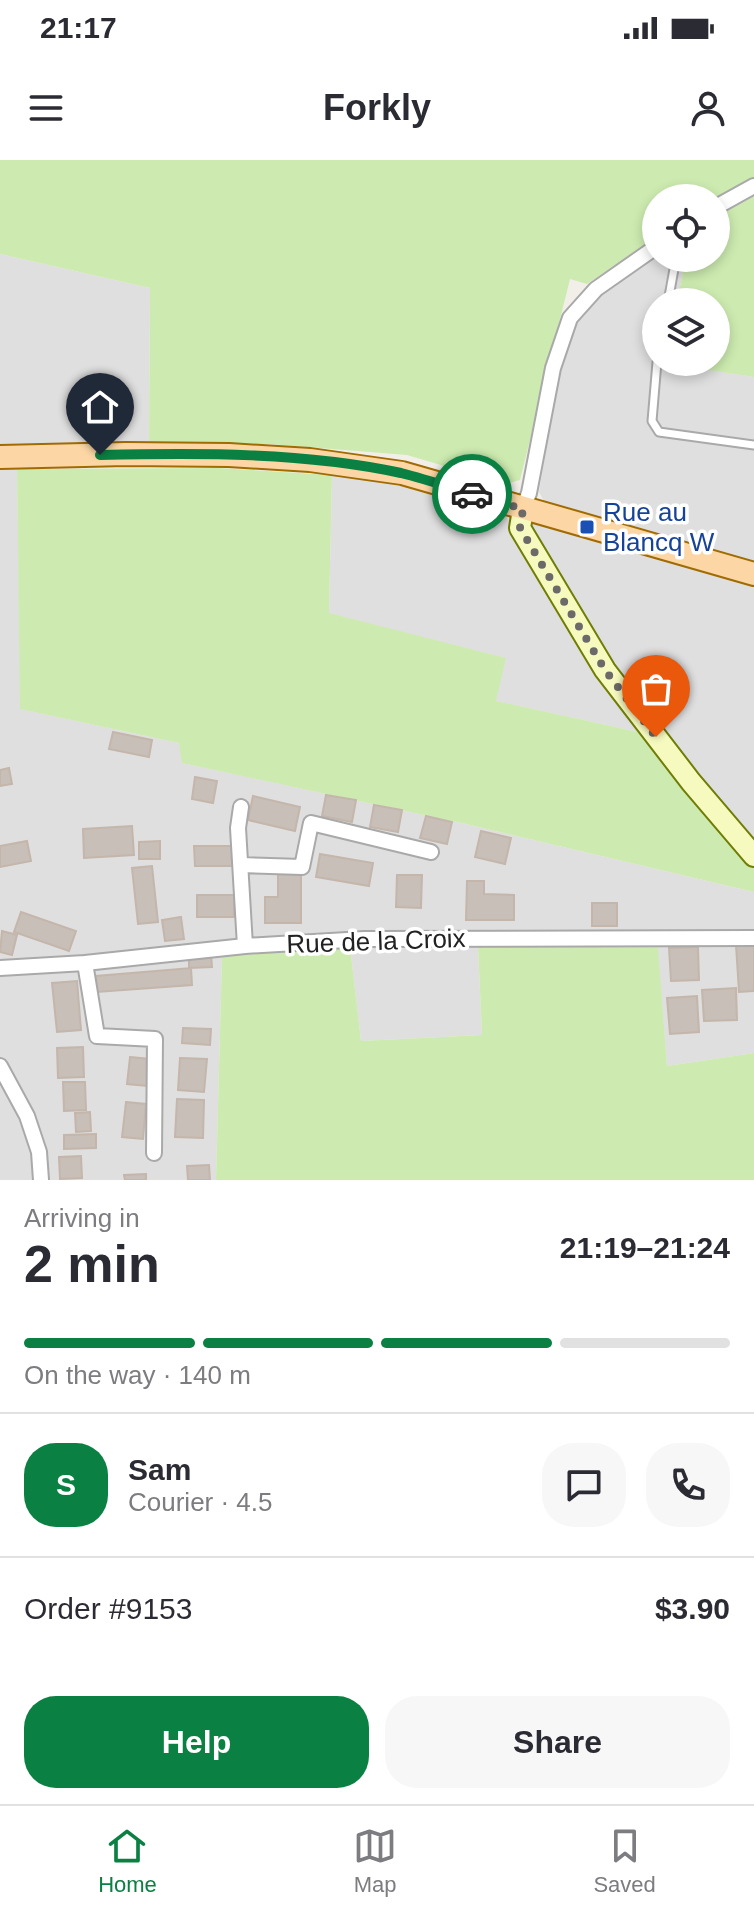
<!DOCTYPE html>
<meta charset="utf-8">
<style>
:root{--surface:#fff;--page:#f7f7f7;--text:#2b2b33;--muted:#7c7c81;--line:#e1e1e2;--accent:#0b8043}
body{margin:0;font-family:Helvetica,sans-serif;background:var(--page);color:var(--text);height:100vh;display:flex;flex-direction:column;font-size:30px;white-space:nowrap}
*{box-sizing:border-box;margin:0}
p{font-size:26px;color:var(--muted)}
.icon{flex:none;width:44px;height:44px;fill:none;stroke:currentColor;stroke-width:2;stroke-linecap:round;stroke-linejoin:round}
.map{position:relative;height:1020px;overflow:hidden}
.details{display:flex;flex-direction:column;background:var(--surface);flex:1}
.details>*{flex:none}
.tools{position:absolute;left:642px;top:24px;display:grid;gap:16px}
.tools a{display:grid;place-items:center;width:88px;height:88px;border-radius:50%;background:var(--surface);box-shadow:0 4px 12px #0003;font-size:40px}
.pin{position:absolute;display:grid;place-items:center;width:68px;height:68px;color:#fff;margin:-82px -34px;border-radius:50% 50% 50% 0;rotate:-45deg;box-shadow:0 0 8px #0007}
.pin .icon{rotate:45deg}
.courier{position:absolute;display:grid;place-items:center;width:80px;height:80px;margin:-40px;border:6px solid #0b8043;border-radius:50%;background:#fff;color:#222;box-shadow:0 2px 10px #0007}
.summary em{font-style:normal;font-weight:700}
.summary div{display:flex;flex-direction:column-reverse}
.summary{display:flex;align-items:center;justify-content:space-between;height:136px;padding:0 24px}
h1{font-size:52px;font-weight:700;line-height:60px}
.bar{display:grid;grid-template-columns:repeat(4,1fr);gap:12px 8px;align-content:center;height:96px;padding:0 24px}
.bar i{height:10px;border-radius:6px;background:var(--line)}
.bar .current{background:var(--accent)}
.bar p{grid-column:span 4}
.line{display:flex;align-items:center;gap:20px;padding:0 24px;border-top:2px solid var(--line)}
.line div{flex:1}
.round{display:grid;place-items:center;flex:none;width:84px;height:84px;border-radius:32px;background:var(--page)}
.cta{display:flex;gap:16px;margin-top:auto;padding:16px 24px}
.cta a{flex:1;height:92px;border-radius:32px;background:var(--accent);color:#fff;font-size:32px;font-weight:700;line-height:92px;text-align:center}
.cta a+a{background:var(--page);color:var(--text)}
.status{display:flex;justify-content:space-between;align-items:center;height:56px;padding:0 40px;background:var(--surface);direction:ltr}
.status svg{height:22px;fill:currentColor}
header{display:flex;justify-content:space-between;align-items:center;height:104px;padding:0 24px;background:var(--surface);font-size:36px;font-weight:700}
.tab-bar{display:flex;justify-content:space-around;align-items:center;height:112px;border-top:2px solid var(--line);background:var(--surface);font-size:22px;color:var(--muted)}
.tab-bar a{display:grid;justify-items:center;gap:4px}
.tab-bar .current{color:var(--accent)}
.map>svg:first-child{display:block}
.residential{fill:#e0dfdf}
.grass{fill:#cdebb0}
.building{fill:#c7bfb8;stroke:#c4b6ab;stroke-width:2}
.lines{fill:none;stroke-linecap:round;stroke-linejoin:round}
.service-casing{stroke:#a9a9a9;stroke-width:11}
.minor-casing{stroke:#a9a9a9;stroke-width:18}
.secondary-casing{stroke:#707d05;stroke-width:24}
.primary-casing{stroke:#a06b00;stroke-width:26}
.service{stroke:#fff;stroke-width:7}
.minor{stroke:#fff;stroke-width:14}
.secondary{stroke:#f7fabf;stroke-width:20}
.primary{stroke:#fcd6a4;stroke-width:22}
.done{stroke:#6b6a68;stroke-width:8;stroke-dasharray:0 14.4}
.route{stroke:#0b8043;stroke-width:10}
.transit-dot{fill:#1a4fb4;stroke:#fff;stroke-width:3}
.labels{text-anchor:middle;stroke-width:7;stroke-linejoin:round;paint-order:stroke}
.transit-label{font-size:26px;fill:#164399;stroke:#fff;text-anchor:start}
.street-label{font-size:26px;fill:#222;stroke:#fff}
</style>
<div class="status"><b>21:17</b><svg viewBox="0 0 49 12"><path d="M0 12V9h3v3zM5 12V6h3v6zM10 12V3h3v9zM15 12V0h3v12zM26 1h20v11H26zM47 4h2v5h-2z"/></svg></div>
<header><svg class="icon" aria-label="menu" viewBox="0 0 24 24"><path d="M4 6h16M4 12h16M4 18h16"/></svg>Forkly<svg class="icon" aria-label="person" viewBox="0 0 24 24"><circle cx="12" cy="8" r="4"/><path d="M4 21q1-7 8-7t8 7"/></svg></header>
<div class="map">
<svg width="754" height="1020" viewBox="0 0 754 1020">
<rect width="100%" height="100%" fill="#f2efe9"/>
<path class="residential" d="M0,94L150,128L149,283L0,289Z
M656,95V98H686L677,142H656V202H666L754,217V404L546,345L539,332L553,248L566,187L583,152L604,131Z
M0,309H17L21,549L179,583L183,603L466,664L754,732V893L667,906L657,787H478L482,875L361,881L350,787L222,798L216,1020H0Z
M332,315L411,325L502,349L600,519L638,572L495,541L505,498L329,454Z
M534,361L754,424V682L686,598L584,466L527,373Z"/>
<path class="grass" d="M0,0H754V18L716,39L656,38V77L587,124L570,119L520,320L505,324L407,295L269,284L149,283L150,128L0,94Z
M754,36V217L665,203L716,202V142H677L686,98H716V57Z
M218,308L332,315L329,453L506,498L496,541L638,572L754,706V732L466,664L182,603L179,583L20,549L17,309Z
M350,786L361,881L482,875L478,787H658L667,906L754,893V1020H216L222,797Z"/>
<path class="building" d="M113,572L152,580L149,597L109,589Z
M9,608L12,624L0,626V610Z
M195,617L217,621L213,643L192,639Z
M326,635L356,640L352,662L322,656Z
M253,636L300,647L295,671L248,660Z
M374,645L402,650L398,672L370,667Z
M426,656L452,662L447,684L420,678Z
M132,666L134,695L84,698L83,669Z
M481,671L511,678L505,704L475,697Z
M27,681L31,701L0,707V686Z
M160,681V699H139V682Z
M194,686H232V706H195Z
M320,694L373,703L369,726L316,717Z
M152,706L158,762L138,764L132,708Z
M278,714H301V763H265V737H278Z
M397,715H422L421,748L396,747Z
M467,721H484V734L514,735V760H466Z
M197,735H234V757H197Z
M592,743H617V766H592Z
M21,752L76,771L69,791L14,772Z
M181,757L184,779L165,781L162,760Z
M2,771L17,775L12,795L0,792Z
M754,784V831L739,832L736,785Z
M698,787L699,820L671,821L669,788Z
M211,794L212,807L189,808V795Z
M191,808L192,825L97,832L96,816Z
M77,821L81,870L57,872L52,823Z
M736,828L737,860L704,861L702,830Z
M697,836L699,872L670,874L667,838Z
M183,868L211,869L210,885L182,883Z
M83,887L84,917L58,918L57,888Z
M130,897L150,899L147,926L127,924Z
M180,898L207,899L204,932L178,930Z
M63,922H85L86,950L64,951Z
M177,939L204,940L203,978L175,977Z
M126,942L146,944L143,979L122,977Z
M90,952L91,971L76,972L75,953Z
M96,974V988L64,989V975Z
M81,996L82,1018L60,1019L59,997Z
M209,1005L210,1020H188L187,1006Z
M146,1014V1020H125L124,1015Z"/>
<g class="lines">
<defs>
<path id="service" d="M668,142L676,98
M657,202L652,261L659,272L754,285"/>
<path id="minor" d="M716,47L754,26
M523,349L529,333L553,208L570,158L596,129L656,87
M241,647L238,668L245,786
M241,705L302,707L311,663L431,692
M85,803L97,876L155,879L154,993
M0,808L85,803L245,786L364,779L754,778
M0,906L27,956L39,992L41,1020"/>
<path id="secondary" d="M523,349L520,368L605,510L691,622L754,696"/>
<path id="primary" d="M0,297L126,294L229,295L310,300L402,313L754,414"/>
</defs>
<use href="#service" class="service-casing"/>
<use href="#minor" class="minor-casing"/>
<use href="#secondary" class="secondary-casing"/>
<use href="#primary" class="primary-casing"/>
<use href="#service" class="service"/>
<use href="#minor" class="minor"/>
<use href="#secondary" class="secondary"/>
<use href="#primary" class="primary"/>
</g>
<g class="lines">
<path class="done" d="M472,334L523,349L520,368L605,510L656,577"/>
<path class="route" d="M100,295C200,293 304,292 401,313C425,319 449,327 472,334"/>
</g>
<rect class="transit-dot" x="579" y="359" width="16" height="16" rx="4"/>
<g class="labels">
<g class="transit-label">
<text x="603" y="361">Rue au<tspan x="603" dy="30">Blancq W</tspan></text>
</g>
<g class="street-label">
<text transform="translate(376 781) rotate(-2)" y="9">Rue de la Croix</text>
</g>
</g>
</svg>
<div class="tools">
<a><svg class="icon" aria-label="locate" viewBox="0 0 24 24"><circle cx="12" cy="12" r="6"/><path d="M12 2v4M12 18v4M2 12h4M18 12h4"/></svg></a>
<a><svg class="icon" aria-label="layers" viewBox="0 0 24 24"><path d="M12 4l9 5-9 5-9-5zM3 14l9 5 9-5"/></svg></a>
</div>
<div class="pin" style="left:656px;top:577px;background:#ea580c"><svg class="icon" aria-label="bag" viewBox="0 0 24 24"><path d="M5 8h14l-1 12H6zM9 8a3 3 0 0 1 6 0"/></svg></div>
<div class="pin" style="left:100px;top:295px;background:#1f2937"><svg class="icon" aria-label="home" viewBox="0 0 24 24"><path d="M3 11l9-7 9 7M6 9v11h12V9"/></svg></div>
<div class="courier" style="left:472px;top:334px"><svg class="icon" aria-label="car" viewBox="0 0 24 24"><path d="M5 17H2v-5l4-1 3-4h7l3 4 3 1v5h-3M9 17h6M6 11h13"/><circle cx="7" cy="17" r="2"/><circle cx="17" cy="17" r="2"/></svg></div>
</div>
<section class="details">
<div class="summary"><div><h1>2 min</h1><p>Arriving in</p></div><em>21:19–21:24</em></div>
<div class="bar"><i class="current"></i><i class="current"></i><i class="current"></i><i></i><p>On the way · 140 m</p></div>
<div class="line" style="height:144px"><b class="round" style="background:var(--accent);color:#fff">S</b><div><b>Sam</b><p>Courier · 4.5</p></div><a class="round"><svg class="icon" aria-label="chat" viewBox="0 0 24 24"><path d="M4 5h16v11H9l-5 4z"/></svg></a><a class="round"><svg class="icon" aria-label="phone" viewBox="0 0 24 24"><path d="M5 4h4l2 5-3 2q2 4 5 5l2-3 5 2v4C11 20 4 13 5 4z"/></svg></a></div>
<div class="line" style="height:104px"><div>Order #9153</div><b>$3.90</b></div>
<div class="cta"><a>Help</a><a>Share</a></div>
</section>
<nav class="tab-bar">
<a class="current"><svg class="icon" aria-label="home" viewBox="0 0 24 24"><path d="M3 11l9-7 9 7M6 9v11h12V9"/></svg>Home</a>
<a><svg class="icon" aria-label="map" viewBox="0 0 24 24"><path d="M3 6l6-2 6 2 6-2v14l-6 2-6-2-6 2zM9 4v14M15 6v14"/></svg>Map</a>
<a><svg class="icon" aria-label="saved" viewBox="0 0 24 24"><path d="M7 4h10v16l-5-4-5 4z"/></svg>Saved</a>
</nav>
